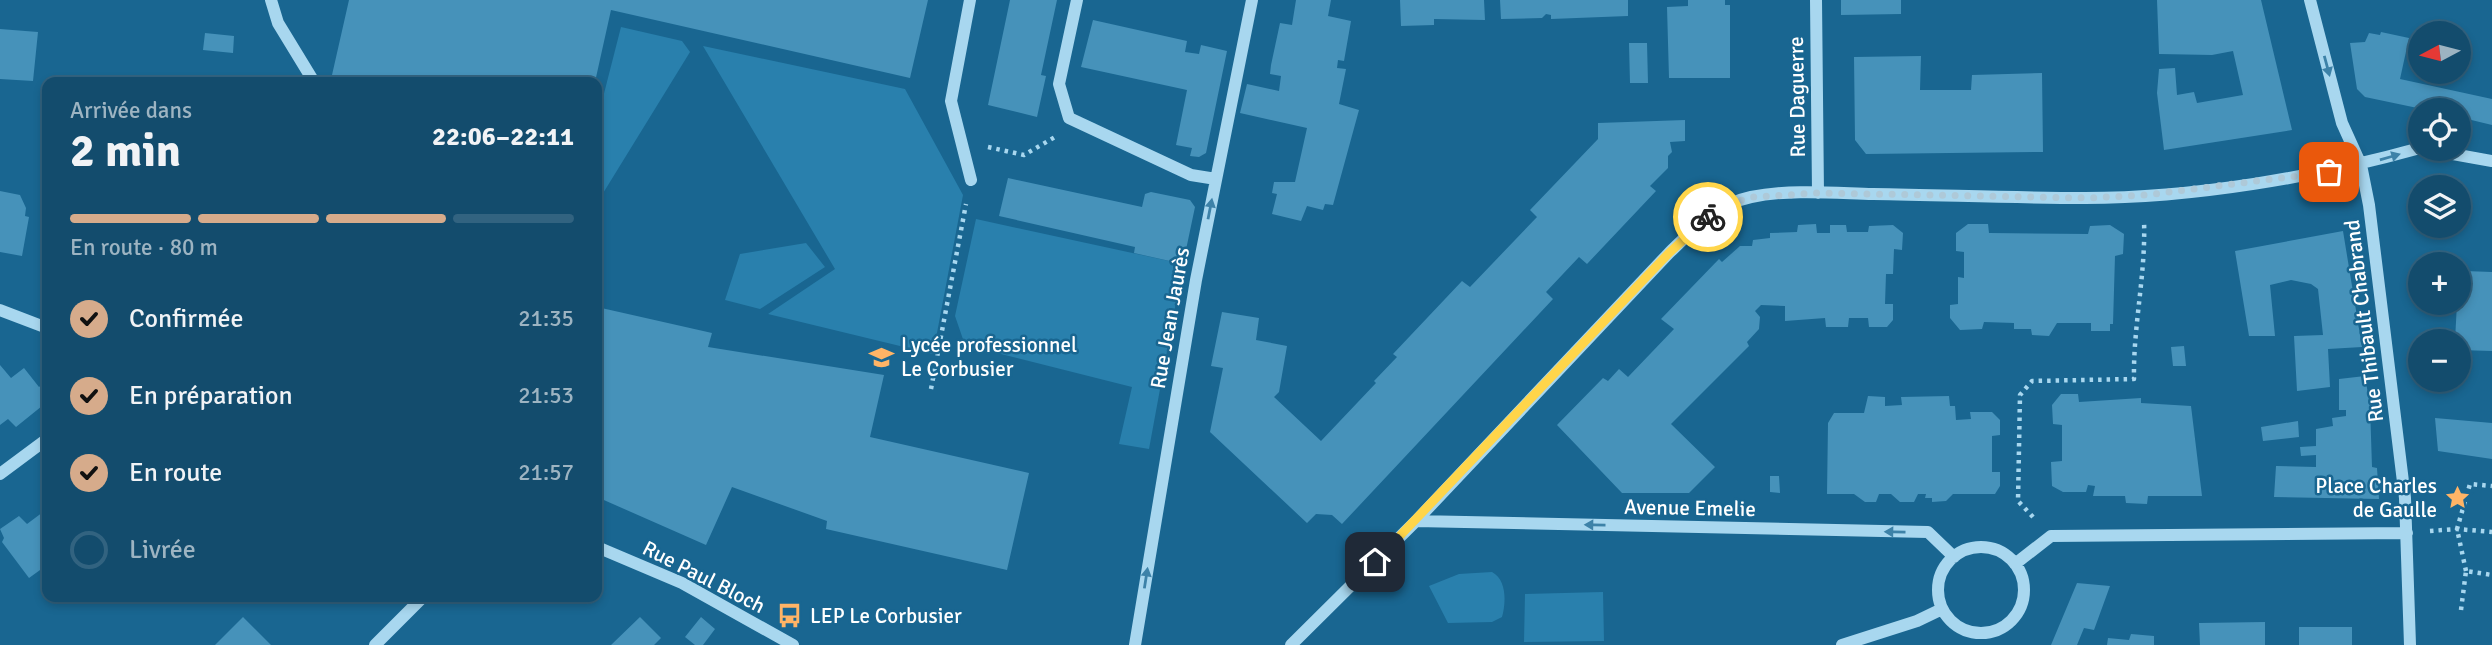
<!DOCTYPE html>
<html lang="fr">
<meta charset="utf-8">
<style>
:root{--surface:#134c6d;--page:#205675;--text:#f1f3f6;--muted:#9db4c2;--line:#326380;--accent:#d6ab8b}
body{margin:0;font-family:Signika,sans-serif;background:var(--page);color:var(--text);height:100vh;display:flex;flex-direction:column;font-size:26px;white-space:nowrap}
*{box-sizing:border-box;margin:0}
p{font-size:23px;color:var(--muted)}
.icon{flex:none;width:38px;height:38px;fill:none;stroke:currentColor;stroke-width:2;stroke-linecap:round;stroke-linejoin:round}
.map{position:relative;flex:1;overflow:hidden}
.panel{position:absolute;left:42px;top:77px;width:560px;height:525px;display:flex;flex-direction:column;background:var(--surface);border-radius:14px;box-shadow:0 4px 10px #0003,0 0 0 2px var(--line)}
.panel>*{flex:none}
.needle{width:46px;rotate:263deg}
.buttons{position:absolute;left:2408px;top:21px;display:grid;gap:14px}
.buttons a{display:grid;place-items:center;width:63px;height:63px;border-radius:50%;background:var(--surface);box-shadow:0 4px 10px #0003,0 0 0 2px var(--line);font-size:35px}
.pin{position:absolute;display:grid;place-items:center;width:60px;height:60px;color:#fff;margin:-30px;border-radius:14px;box-shadow:0 4px 10px #0006}
.courier{position:absolute;display:grid;place-items:center;width:70px;height:70px;margin:-35px;border:5px solid #ffd54a;border-radius:50%;background:#fff;color:#222;box-shadow:0 2px 9px #0007}
.headline em{font-style:normal;font-weight:800}
.headline div{display:flex;flex-direction:column-reverse}
.headline{display:flex;align-items:center;justify-content:space-between;height:119px;padding:0 28px}
h1{font-size:46px;font-weight:800;line-height:52px}
.bar{display:grid;grid-template-columns:repeat(4,1fr);gap:10px 7px;align-content:center;height:84px;padding:0 28px}
.bar i{height:9px;border-radius:5px;background:var(--line)}
.bar .on{background:var(--accent)}
.bar p{grid-column:span 4}
ol{padding:0 28px;list-style:none}
li{display:flex;align-items:center;gap:21px;height:77px}
li p{margin-inline-start:auto}
li .icon{padding:7px;border-radius:50%;background:var(--accent);color:#111;stroke-width:4}
li:last-child{color:var(--muted)}
li i{width:38px;height:38px;border:4px solid var(--line);border-radius:50%}
.map>svg:first-child{display:block}
.green{fill:#2980ad}
.building{fill:#4692ba}
.lines{fill:none;stroke-linecap:round;stroke-linejoin:round}
.path{stroke:#a8d7ef;stroke-width:4.5;stroke-dasharray:3.5 5;stroke-linecap:butt}
.minor{stroke:#a8d7ef;stroke-width:12}
.oneway{fill:#3d82a8}
.done{stroke:#aec9d8;stroke-width:7;stroke-dasharray:0 12.6}
.route{stroke:#ffd54a;stroke-width:9}
.labels{text-anchor:middle;stroke-width:5;stroke-linejoin:round;paint-order:stroke}
.street-label{font-size:21px;fill:#fff;stroke:#196691}
.poi-label{font-size:21px;fill:#fff;stroke:#196691;text-anchor:start}
</style>
<div class="map">
<svg width="2492" height="645" viewBox="0 0 2492 645">
<rect width="100%" height="100%" fill="#196691"/>
<path class="green" d="M621,27L682,41L690,52L597,203V121Z
M703,46L905,89L963,195L933,354L768,314L835,269Z
M976,219L1183,264L1149,449L1119,444L1132,387L965,345L955,316Z
M806,243L825,267L760,309L725,300L740,254Z
M1492,572C1507,580 1506,603 1502,617L1492,622L1448,623L1429,586L1459,574Z
M1603,592L1604,641L1524,642L1525,594Z"/>
<path class="building" d="M349,0H928L910,78L611,10L595,82H337L332,75Z
M1010,0H1057L1041,75L1046,76L1037,117L988,105Z
M1296,0H1331L1328,16L1351,21L1344,61L1338,60L1337,68L1346,69L1339,104L1359,110L1333,205L1325,204L1323,210L1307,206L1301,221L1272,214L1277,194L1272,193L1274,182H1295L1307,128L1240,113L1247,84L1279,91L1281,76L1270,74L1271,65L1280,23L1292,25Z
M1400,0H1484L1485,20L1434,19V25L1401,26Z
M1500,0H1628V16L1551,19V15L1546,14L1542,18L1501,19Z
M1688,0H1725V5H1730V78H1669L1667,7L1688,6Z
M1841,0H1901V14L1841,15Z
M2157,0H2261L2292,130L2164,150L2157,93L2159,69L2175,68L2177,95L2194,92L2197,103L2243,95L2233,51L2212,55L2159,54Z
M1093,20L1187,41L1185,52L1199,54L1201,45L1227,51L1206,153L1199,157L1190,156L1192,148L1176,145L1187,90L1081,67Z
M0,29L38,32L33,81L0,79Z
M2381,32L2409,38L2400,79L2492,99V125L2459,117V110H2427L2365,97L2357,89L2350,43L2365,42L2369,33L2380,35Z
M205,33L234,36L233,53L203,50Z
M1629,43H1647L1648,83H1630Z
M1921,56L1920,90H1971L1972,75L2042,73L2043,152L1866,154L1855,140L1854,57Z
M1685,120V141L1670,142L1672,152L1668,156V168L1650,186L1656,191L1587,264L1579,257L1546,292L1553,299L1342,524L1332,515L1316,514L1307,523L1210,432L1223,368L1211,366L1222,312L1259,318L1256,340L1287,346L1279,392L1274,397L1321,441L1376,383L1374,381L1397,357L1393,354L1462,281L1470,287L1537,217L1530,210L1598,139V123Z
M1008,178L1142,207L1145,194L1151,192L1190,200L1195,207L1183,264L1134,253L1135,247L999,216Z
M0,191L20,195L26,208L25,216L29,217L22,256L0,252Z
M1816,224L1817,233H1830V225H1846L1847,232H1868L1869,226L1893,225L1903,233L1902,250L1894,249L1893,274H1886L1885,304H1893V320L1887,327H1869L1868,318H1849L1848,327H1826L1825,318L1785,321V306L1761,305L1755,311L1760,317L1759,329L1747,342L1749,346L1671,424L1715,467L1689,493H1622L1557,425L1603,378L1608,381L1619,369L1628,377L1674,329L1661,319L1719,259L1722,262L1740,246H1752L1753,240L1770,238V233L1797,232L1798,225Z
M1968,224H1988L1989,233L2088,234L2090,226L2110,225L2124,234L2123,254L2115,256L2113,324H2110V331H2091V323H2057L2049,336L2032,335L2031,329H2014V323L1984,322L1982,329L1960,330L1950,318V305L1958,304V277L1964,278V252L1956,251V233Z
M2343,231L2362,347L2328,349L2330,387L2297,391L2294,336L2323,335L2318,289L2311,284L2291,280L2270,285L2275,336H2249L2235,251Z
M2459,264L2465,271L2492,272V351L2459,350V341H2455Z
M597,307L712,333L708,347L884,375L870,437L1029,473L1007,570L826,529L827,521L732,487L706,545L597,497Z
M2184,346L2186,366H2173L2171,347Z
M0,365L11,378L24,368L39,387L47,381V402L16,427L8,419L0,425Z
M2365,376L2370,406L2372,467L2377,468L2379,499L2274,497L2276,466L2316,467V455L2301,456L2300,447L2316,446V429L2333,426L2332,418L2346,416V410H2339V379Z
M2061,394H2078L2079,402L2141,398V403L2191,406L2202,496H2148L2147,504L2126,503L2125,496H2093L2095,486L2088,485L2086,492H2063L2052,486L2051,462L2062,461V425L2053,424L2052,405Z
M1868,396L1885,397V406L1902,405L1901,397L1949,396L1950,406H1955L1956,420L1971,419L1970,412H1992L2000,420V435L1992,436V472H2000V486L1995,494H1953L1946,501L1932,502V498H1925L1926,494H1918L1914,502H1900L1891,494H1879L1876,502H1865L1854,494H1827L1828,423L1834,413H1864Z
M2435,418L2492,423V459L2438,451Z
M2298,421L2299,437L2263,441L2261,427Z
M1770,476H1779L1780,493L1770,492Z
M47,509V565L29,578L2,542L4,538L0,529L19,516L27,524Z
M2077,583L2110,586L2094,630L2084,628L2077,645H2051Z
M243,617L271,645H215Z
M640,617L661,638L654,645H611Z
M701,617L715,629L703,645H695L685,637Z
M2265,622V645H2200L2199,623Z
M2299,627H2352V645H2299Z
M2131,634L2154,636V645H2107L2108,638L2129,640Z"/>
<g class="lines">
<path class="path" d="M988,147L1024,155L1055,137
M931,389L966,204
M2033,517L2018,501L2020,395L2032,381L2134,379C2133,326 2146,274 2144,220
M2430,531L2457,529L2492,532
M2466,571L2457,529L2470,484L2492,486
M2461,610L2466,571L2492,575"/>
<path class="minor" d="M271,0L278,23L314,82
M970,0L951,101L971,180
M1077,0L1059,84L1069,118L1191,175L1216,179
M1816,0L1818,193
M2310,0L2342,123L2361,165L2369,205L2405,498L2410,645
M2425,149L2492,161
M0,310L47,328
M0,474L47,439
M1416,521L1928,532L1954,557
M597,547L682,583L793,645
M1938 590a43 43 0 1 1 86 0a43 43 0 1 1-86 0Z
M2015,564L2051,536L2407,533
M375,645L423,597
M1135,645L1196,280L1252,0
M1291,645L1416,521L1669,253C1693,230 1717,204 1751,197C1790,189 1834,193 1873,194C1944,195 2014,198 2085,198C2193,198 2316,177 2420,148
M1842,645L1917,621L1942,609"/>
</g>
<defs><path id="oneway-solid" d="M-6-.8H1V-3.2L6.5 0L1 3.2V.8H-6Z" transform="scale(1.75)"/></defs>
<g class="oneway">
<use href="#oneway-solid" transform="translate(2327 66) rotate(75)"/>
<use href="#oneway-solid" transform="translate(2390 157) rotate(-16)"/>
<use href="#oneway-solid" transform="translate(1210 209) rotate(-79)"/>
<use href="#oneway-solid" transform="translate(1595 525) rotate(-179)"/>
<use href="#oneway-solid" transform="translate(1895 532) rotate(-179)"/>
<use href="#oneway-solid" transform="translate(1146 578) rotate(-81)"/>
</g>
<g class="lines">
<path class="done" d="M1708,217L1731,203L1753,197L1818,193L2088,198L2146,195L2329,172"/>
<path class="route" d="M1375,562L1669,253L1708,217"/>
</g>
<defs>
<symbol id="school-bare" viewBox="-9 -9 18 18"><path d="M0-5L7-2L0 1L-7-2ZM-4 1L0 2.5L4 1V4Q0 6-4 4Z" fill="#ffb466" stroke="#196691" stroke-width="2.5" paint-order="stroke"/></symbol>
<symbol id="sight-bare" viewBox="-9 -9 18 18"><path d="M0-6L1.8-2.2L6-1.7L2.9 1.2L3.7 5.4L0 3.3L-3.7 5.4L-2.9 1.2L-6-1.7L-1.8-2.2Z" fill="#ffb466" stroke="#196691" stroke-width="2.5" paint-order="stroke"/></symbol>
<symbol id="bus-bare" viewBox="-9 -9 18 18"><path d="M-5-6H5V4H4V6H2V4H-2V6H-4V4H-5ZM-3.5-4V0h7V-4ZM-3.5 1.2v1.5H-2V1.2ZM2 1.2v1.5H3.5V1.2Z" fill="#ffb466" stroke="#196691" stroke-width="2.5" paint-order="stroke"/></symbol>
</defs>
<g fill-rule="evenodd">
<use href="#school-bare" x="864" y="340" width="35" height="35"/>
<use href="#sight-bare" x="2440" y="480" width="35" height="35"/>
<use href="#bus-bare" x="772" y="598" width="35" height="35"/>
</g>
<g class="labels">
<g class="street-label">
<text transform="translate(1797 97) rotate(-91)" y="7">Rue Daguerre</text>
<text transform="translate(1170 318) rotate(-80)" y="7">Rue Jean Jaurès</text>
<text transform="translate(2364 321) rotate(-97)" y="7">Rue Thibault Chabrand</text>
<text transform="translate(1690 508) rotate(1)" y="7">Avenue Emelie</text>
<text transform="translate(704 577) rotate(27)" y="7">Rue Paul Bloch</text>
</g>
<g class="poi-label">
<text x="901" y="352">Lycée professionnel<tspan x="901" dy="24">Le Corbusier</tspan></text>
<text x="2437" y="493" text-anchor="end">Place Charles<tspan x="2437" dy="24">de Gaulle</tspan></text>
<text x="810" y="623">LEP Le Corbusier</text>
</g>
</g>
</svg>
<div class="buttons">
<a><svg class="needle" viewBox="-14 -14 28 28"><path d="M0-13l5 13h-10z" fill="#e53935"/><path d="M0 13l5-13h-10z" fill="#9db4c2"/></svg></a>
<a><svg class="icon" aria-label="locate" viewBox="0 0 24 24"><circle cx="12" cy="12" r="6"/><path d="M12 2v4M12 18v4M2 12h4M18 12h4"/></svg></a>
<a><svg class="icon" aria-label="layers" viewBox="0 0 24 24"><path d="M12 4l9 5-9 5-9-5zM3 14l9 5 9-5"/></svg></a>
<a>+</a>
<a>−</a>
</div>
<div class="pin" style="left:2329px;top:172px;background:#ea580c"><svg class="icon" aria-label="bag" viewBox="0 0 24 24"><path d="M5 8h14l-1 12H6zM9 8a3 3 0 0 1 6 0"/></svg></div>
<div class="pin" style="left:1375px;top:562px;background:#1f2937"><svg class="icon" aria-label="home" viewBox="0 0 24 24"><path d="M3 11l9-7 9 7M6 9v11h12V9"/></svg></div>
<div class="courier" style="left:1708px;top:217px"><svg class="icon" aria-label="bike" viewBox="0 0 24 24"><circle cx="6" cy="16" r="4"/><circle cx="18" cy="16" r="4"/><path d="M6 16l4-8h5l3 8M10 8l3 8H6M13 5h3"/></svg></div>
<section class="panel">
<div class="headline"><div><h1>2 min</h1><p>Arrivée dans</p></div><em>22:06–22:11</em></div>
<div class="bar"><i class="on"></i><i class="on"></i><i class="on"></i><i></i><p>En route · 80 m</p></div>
<ol>
<li><svg class="icon" aria-label="check" viewBox="0 0 24 24"><path d="M5 12l5 5 9-10"/></svg>Confirmée<p>21:35</p></li>
<li><svg class="icon" aria-label="check" viewBox="0 0 24 24"><path d="M5 12l5 5 9-10"/></svg>En préparation<p>21:53</p></li>
<li><svg class="icon" aria-label="check" viewBox="0 0 24 24"><path d="M5 12l5 5 9-10"/></svg>En route<p>21:57</p></li>
<li><i></i>Livrée</li>
</ol>
</section>
</div>
